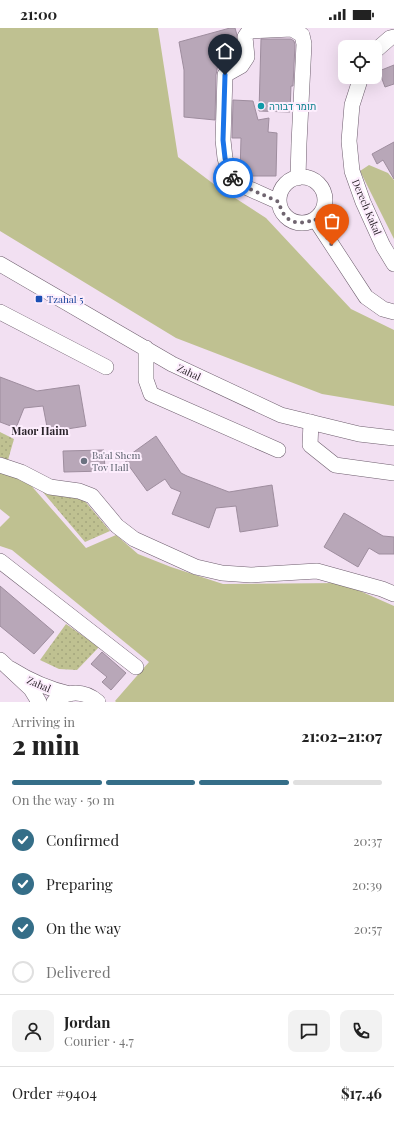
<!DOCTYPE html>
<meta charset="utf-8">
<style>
:root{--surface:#fff;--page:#f2f2f2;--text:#222;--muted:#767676;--line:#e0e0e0;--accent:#356e88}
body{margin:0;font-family:"Playfair Display",Heebo,serif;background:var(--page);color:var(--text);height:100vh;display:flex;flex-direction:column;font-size:15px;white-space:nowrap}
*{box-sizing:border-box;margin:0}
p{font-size:13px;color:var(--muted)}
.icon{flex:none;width:22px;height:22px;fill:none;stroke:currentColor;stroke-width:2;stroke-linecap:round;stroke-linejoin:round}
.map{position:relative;height:674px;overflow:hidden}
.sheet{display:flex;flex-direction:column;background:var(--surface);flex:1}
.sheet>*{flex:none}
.fabs{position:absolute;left:338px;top:12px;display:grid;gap:8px}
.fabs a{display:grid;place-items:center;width:44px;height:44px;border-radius:8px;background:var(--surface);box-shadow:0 4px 16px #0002;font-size:20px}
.pin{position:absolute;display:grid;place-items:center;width:34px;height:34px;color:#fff;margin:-41px -17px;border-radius:50% 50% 50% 0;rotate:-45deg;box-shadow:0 0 4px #0007}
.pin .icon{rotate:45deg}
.courier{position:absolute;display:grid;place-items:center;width:40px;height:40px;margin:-20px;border:3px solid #1a73e8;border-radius:50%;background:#fff;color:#222;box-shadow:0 1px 5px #0007}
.head em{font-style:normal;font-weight:800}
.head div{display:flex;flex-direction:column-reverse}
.head{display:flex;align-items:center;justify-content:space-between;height:68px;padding:0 12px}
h1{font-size:26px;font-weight:800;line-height:30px}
.bar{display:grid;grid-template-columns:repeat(4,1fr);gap:6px 4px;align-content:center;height:48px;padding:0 12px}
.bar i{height:5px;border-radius:3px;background:var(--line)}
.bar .active{background:var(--accent)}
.bar p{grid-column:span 4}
.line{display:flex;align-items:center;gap:10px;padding:0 12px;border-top:1px solid var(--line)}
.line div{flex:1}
.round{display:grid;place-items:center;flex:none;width:42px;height:42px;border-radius:8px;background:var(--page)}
ol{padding:0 12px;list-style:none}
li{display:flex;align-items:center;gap:12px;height:44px}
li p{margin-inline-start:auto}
li .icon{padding:4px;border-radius:50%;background:var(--accent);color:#fff;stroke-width:4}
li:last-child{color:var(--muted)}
li i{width:22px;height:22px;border:2px solid var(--line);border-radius:50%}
.status{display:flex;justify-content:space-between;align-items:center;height:28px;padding:0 20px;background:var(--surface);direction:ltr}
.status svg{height:11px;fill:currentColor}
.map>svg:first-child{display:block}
.grass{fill:#bfc191}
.park{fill:url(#park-dots)}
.building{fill:#b8a7b8;stroke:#9e8d9e}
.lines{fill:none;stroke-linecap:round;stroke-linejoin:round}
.minor-casing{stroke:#6e5e6e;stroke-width:16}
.minor{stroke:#fff;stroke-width:15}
.done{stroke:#706570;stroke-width:4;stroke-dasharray:0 7.2}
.route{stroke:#1a73e8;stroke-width:5}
.culture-dot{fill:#0f9aa8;stroke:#fdeefd;stroke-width:1.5}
.transit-dot{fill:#1a4fb4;stroke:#fdeefd;stroke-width:1.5}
.worship-dot{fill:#6b7280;stroke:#fdeefd;stroke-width:1.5}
.labels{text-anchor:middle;stroke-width:4;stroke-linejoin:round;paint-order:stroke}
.culture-label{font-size:10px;fill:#0d838f;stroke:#fdeefd;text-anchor:start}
.street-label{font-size:10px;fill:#2a232a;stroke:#fdeefd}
.transit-label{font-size:10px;fill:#164399;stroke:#fdeefd;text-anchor:start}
.worship-label{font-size:10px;fill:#5b616d;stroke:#fdeefd;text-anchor:start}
.neighbourhood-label{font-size:11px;font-weight:bold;fill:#2a232a;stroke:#fdeefd}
</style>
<div class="status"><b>21:00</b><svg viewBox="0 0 49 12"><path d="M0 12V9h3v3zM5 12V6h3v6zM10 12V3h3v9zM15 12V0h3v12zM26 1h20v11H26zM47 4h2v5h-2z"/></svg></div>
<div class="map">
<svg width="394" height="674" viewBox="0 0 394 674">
<defs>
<pattern id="park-dots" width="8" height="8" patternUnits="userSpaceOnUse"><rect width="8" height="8" fill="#bfc191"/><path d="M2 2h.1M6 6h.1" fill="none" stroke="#a4a67d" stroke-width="1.8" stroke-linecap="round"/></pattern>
</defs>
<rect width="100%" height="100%" fill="#f2e0f2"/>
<path class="grass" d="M0,0H158L178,129L215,157L266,190L351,281L394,302V378L322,366L176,310L0,203Z
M369,137L388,145L394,152V211L360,143Z
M0,443L28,454L86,520L116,507L138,526L171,539L223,556L342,555L394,578V674H116L115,673L149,634L12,522L0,518V499L10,489L0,481Z"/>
<path class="park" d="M0,404L14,411L8,432L0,429Z
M42,463L84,472L110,503L85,514Z
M66,596L99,619L77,642L59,641L40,632Z"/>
<path class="building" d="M230,0H235L237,7L238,27L233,32L218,36L216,47L215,92L184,89V42L179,14Z
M261,11H291L294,13L295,17L293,58H291L290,84L259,83Z
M394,37V56L385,59L379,43Z
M233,72L253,73L258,92L269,90L268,104L277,105L276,148H244L240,145L241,110H232Z
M394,114V151L383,132L377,136L372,126Z
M0,349L37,363L79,357L86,398L48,404L43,378L24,380L16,400L0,394Z
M156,408L181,445L187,448L229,464L272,457L278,498L240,504L236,478L216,480L209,500L172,486L181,464L171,460L165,451L147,463L124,431Z
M104,422L105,443L64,444L63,423Z
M344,485L383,508L394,509V526H379L369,520L358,539L324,519Z
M0,558L54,604L34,626L0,598Z
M102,624L126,645L111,662L102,654L107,649L91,636Z"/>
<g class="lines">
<defs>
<path id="minor" d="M375,23L390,10L394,9
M361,49L352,77L349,113L352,143L363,174L383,218L394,236
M279 172a23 23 0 1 1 46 0a23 23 0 1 1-46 0Z
M279,174L241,157L230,148L225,130L223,112L225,47L241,38L247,29L245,9L249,3L292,1L302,7L304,16L299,115L298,150
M315,191L366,269L383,281L394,284
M0,236L172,336L281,387L359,406L394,410
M0,284L106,339
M146,320V352L151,366L278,422
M311,394L310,417L335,437L394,445
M0,437L21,444L50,459L79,463L92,468L117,498L134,511L196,539L222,545L251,547L317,543L382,561L394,566
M0,533L136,639
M0,632L31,661L39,674
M11,641C30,653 48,661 70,666
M54,674C67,662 84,662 98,674"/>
</defs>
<use href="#minor" class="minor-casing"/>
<use href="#minor" class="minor"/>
</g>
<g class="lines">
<path class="done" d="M233,150L241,157L279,174C283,194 298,199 315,191L332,217"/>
<path class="route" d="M225,47L223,112L225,130L230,148L233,150"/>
</g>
<circle class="culture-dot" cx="261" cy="78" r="4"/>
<rect class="transit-dot" x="35" y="267" width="8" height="8" rx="2"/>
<circle class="worship-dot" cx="84" cy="433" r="4"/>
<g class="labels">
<g class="culture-label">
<text x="269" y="82">תומר דבורה</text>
</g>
<g class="street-label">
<text transform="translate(367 179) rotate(67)" y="4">Derech Kakal</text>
<text transform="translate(189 344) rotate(25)" y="4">Zahal</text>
<text transform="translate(39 656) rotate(23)" y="4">Zahal</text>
</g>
<g class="transit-label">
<text x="47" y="275">Tzahal 5</text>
</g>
<g class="worship-label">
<text x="92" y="431">Ba'al Shem<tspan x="92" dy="12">Tov Hall</tspan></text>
</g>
<g class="neighbourhood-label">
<text x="40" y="407">Maor Haim</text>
</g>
</g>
</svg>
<div class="fabs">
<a><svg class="icon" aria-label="locate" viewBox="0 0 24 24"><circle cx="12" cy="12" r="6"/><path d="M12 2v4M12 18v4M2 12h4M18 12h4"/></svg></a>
</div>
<div class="pin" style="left:332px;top:217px;background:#ea580c"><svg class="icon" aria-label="bag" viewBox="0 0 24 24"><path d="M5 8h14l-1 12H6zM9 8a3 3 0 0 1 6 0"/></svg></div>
<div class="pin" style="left:225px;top:47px;background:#1f2937"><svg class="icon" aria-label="home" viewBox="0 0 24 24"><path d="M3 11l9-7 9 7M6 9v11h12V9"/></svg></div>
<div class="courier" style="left:233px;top:150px"><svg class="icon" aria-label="bike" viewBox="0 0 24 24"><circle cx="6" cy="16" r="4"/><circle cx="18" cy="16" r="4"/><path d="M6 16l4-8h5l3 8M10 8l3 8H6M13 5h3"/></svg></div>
</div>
<section class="sheet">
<div class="head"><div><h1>2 min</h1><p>Arriving in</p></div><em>21:02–21:07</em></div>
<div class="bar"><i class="active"></i><i class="active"></i><i class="active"></i><i></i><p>On the way · 50 m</p></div>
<ol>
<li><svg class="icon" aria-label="check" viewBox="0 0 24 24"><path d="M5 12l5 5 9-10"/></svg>Confirmed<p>20:37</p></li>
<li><svg class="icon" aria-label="check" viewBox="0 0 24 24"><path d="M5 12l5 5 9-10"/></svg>Preparing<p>20:39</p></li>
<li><svg class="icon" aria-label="check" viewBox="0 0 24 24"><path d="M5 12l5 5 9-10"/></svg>On the way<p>20:57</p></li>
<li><i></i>Delivered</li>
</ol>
<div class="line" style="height:72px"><a class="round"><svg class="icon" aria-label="person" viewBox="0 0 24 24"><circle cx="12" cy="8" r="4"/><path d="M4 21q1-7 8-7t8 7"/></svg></a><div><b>Jordan</b><p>Courier · 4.7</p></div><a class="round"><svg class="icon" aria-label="chat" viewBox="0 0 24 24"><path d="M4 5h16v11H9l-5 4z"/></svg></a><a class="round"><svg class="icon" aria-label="phone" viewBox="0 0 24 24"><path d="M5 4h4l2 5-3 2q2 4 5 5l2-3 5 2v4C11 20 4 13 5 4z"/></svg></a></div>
<div class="line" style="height:52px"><div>Order #9404</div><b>$17.46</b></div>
</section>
